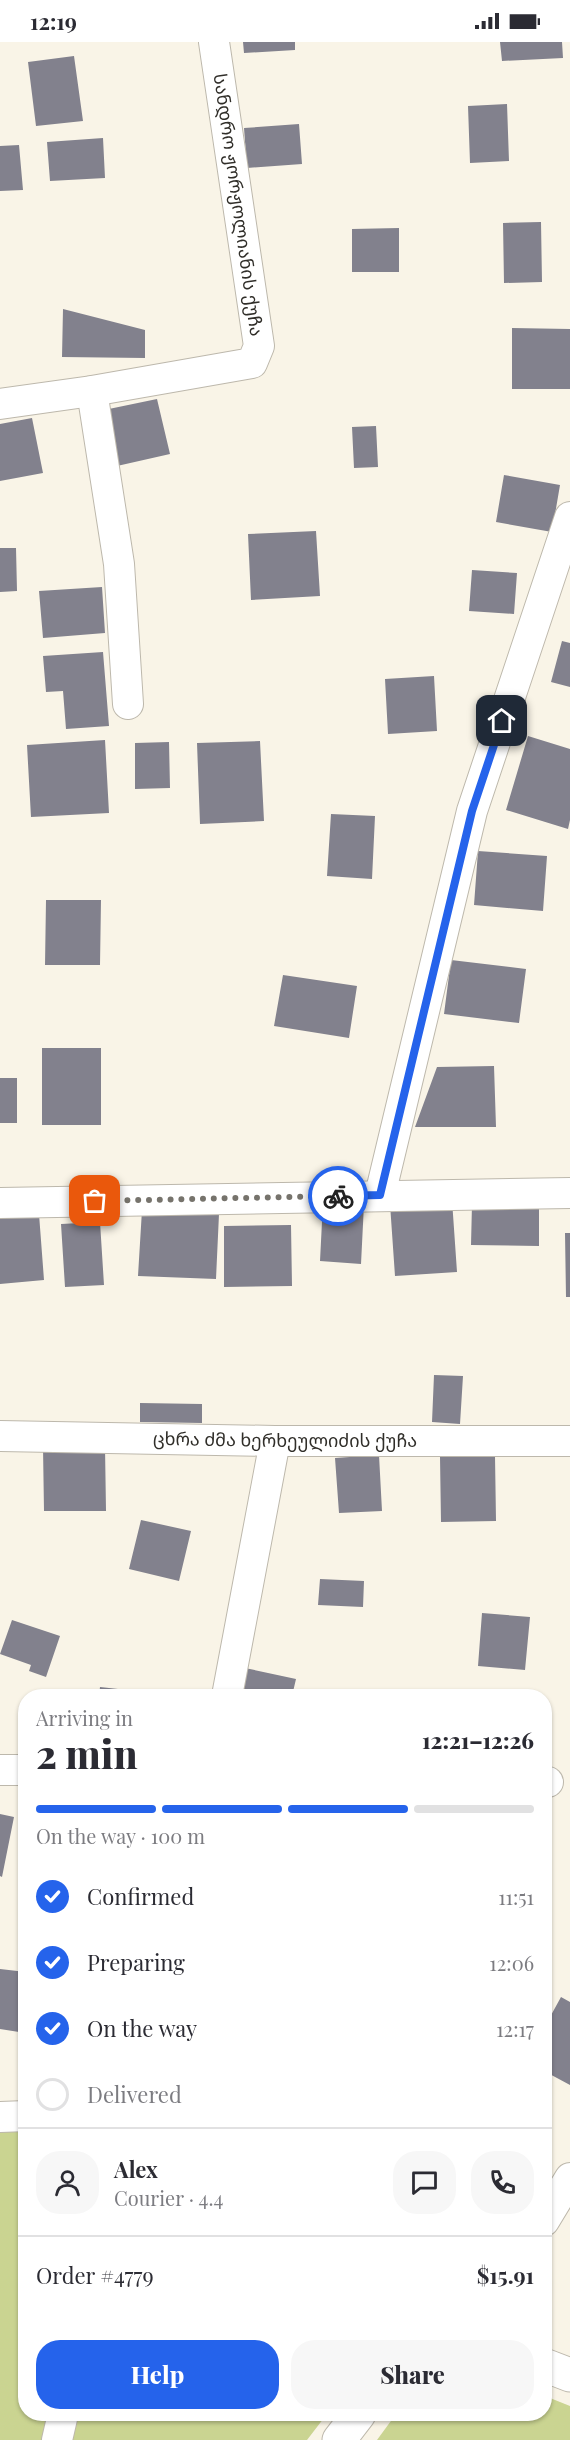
<!DOCTYPE html>
<meta charset="utf-8">
<style>
:root{--surface:#fff;--page:#f7f7f7;--text:#2b2b33;--muted:#7c7c81;--line:#e1e1e2;--accent:#2563eb}
body{margin:0;font-family:"Playfair Display","Noto Sans Georgian",serif;background:var(--page);color:var(--text);height:100vh;display:flex;flex-direction:column;font-size:22px;white-space:nowrap}
*{box-sizing:border-box;margin:0}
p{font-size:20px;color:var(--muted)}
.icon{flex:none;width:33px;height:33px;fill:none;stroke:currentColor;stroke-width:2;stroke-linecap:round;stroke-linejoin:round}
.map{position:relative;flex:1;overflow:hidden}
.drawer{position:absolute;left:18px;top:1647px;width:534px;height:732px;display:flex;flex-direction:column;background:var(--surface);border-radius:24px;box-shadow:0 2px 4px #0004}
.drawer>*{flex:none}
.pin{position:absolute;display:grid;place-items:center;width:51px;height:51px;color:#fff;margin:-26px;border-radius:12px;box-shadow:0 3px 9px #0006}
.courier{position:absolute;display:grid;place-items:center;width:60px;height:60px;margin:-30px;border:4px solid #2563eb;border-radius:50%;background:#fff;color:#222;box-shadow:0 2px 8px #0007}
.overview em{font-style:normal;font-weight:800}
.overview div{display:flex;flex-direction:column-reverse}
.overview{display:flex;align-items:center;justify-content:space-between;height:102px;padding:0 18px}
h1{font-size:39px;font-weight:800;line-height:45px}
.bar{display:grid;grid-template-columns:repeat(4,1fr);gap:9px 6px;align-content:center;height:72px;padding:0 18px}
.bar i{height:8px;border-radius:4px;background:var(--line)}
.bar .selected{background:var(--accent)}
.bar p{grid-column:span 4}
.line{display:flex;align-items:center;gap:15px;padding:0 18px;border-top:2px solid var(--line)}
.line div{flex:1}
.round{display:grid;place-items:center;flex:none;width:63px;height:63px;border-radius:24px;background:var(--page)}
ol{padding:0 18px;list-style:none}
li{display:flex;align-items:center;gap:18px;height:66px}
li p{margin-inline-start:auto}
li .icon{padding:6px;border-radius:50%;background:var(--accent);color:#fff;stroke-width:4}
li:last-child{color:var(--muted)}
li i{width:33px;height:33px;border:3px solid var(--line);border-radius:50%}
.button{display:flex;gap:12px;margin-top:auto;padding:12px 18px}
.button a{flex:1;height:69px;border-radius:24px;background:var(--accent);color:#fff;font-size:24px;font-weight:800;line-height:69px;text-align:center}
.button a+a{background:var(--page);color:var(--text)}
.status{display:flex;justify-content:space-between;align-items:center;height:42px;padding:0 30px;background:var(--surface);direction:ltr}
.status svg{height:16px;fill:currentColor}
.map>svg:first-child{display:block}
.green{fill:#cad491}
.building{fill:#82818d}
.lines{fill:none;stroke-linecap:round;stroke-linejoin:round}
.minor-casing{stroke:#bdb8ac;stroke-width:32}
.tertiary-casing{stroke:#bdb8ac;stroke-width:35}
.minor{stroke:#fff;stroke-width:30}
.tertiary{stroke:#fff;stroke-width:33}
.done{stroke:#76736c;stroke-width:6;stroke-dasharray:0 10.8}
.route{stroke:#2563eb;stroke-width:8}
.labels{text-anchor:middle;stroke-width:5;stroke-linejoin:round;paint-order:stroke}
.street-label{font-size:18px;fill:#302e29;stroke:#fff}
</style>
<div class="status"><b>12:19</b><svg viewBox="0 0 49 12"><path d="M0 12V9h3v3zM5 12V6h3v6zM10 12V3h3v9zM15 12V0h3v12zM26 1h20v11H26zM47 4h2v5h-2z"/></svg></div>
<div class="map">
<svg width="570" height="2398" viewBox="0 0 570 2398">
<rect width="100%" height="100%" fill="#f9f4e7"/>
<path class="green" d="M25,2086L26,2372H327L307,2398H0V2087Z
M545,2354L570,2364V2398H377L396,2372H544Z"/>
<path class="building" d="M243,0H295V8L244,11Z
M500,0H562L563,16L502,19Z
M74,14L83,79L36,84L28,20Z
M507,62L509,119L470,121L468,64Z
M299,82L302,122L247,126L244,86Z
M103,96L105,136L50,139L47,100Z
M19,103L23,148L0,149V104Z
M541,180L542,240L504,241L503,181Z
M399,186V230H352V187Z
M63,267L145,288V316L62,315Z
M512,286L570,287V347H512Z
M157,357L170,412L117,424L104,368Z
M32,376L43,431L0,439V382Z
M376,384L378,425L354,426L352,385Z
M504,433L560,443L552,490L496,480Z
M316,489L320,554L251,558L248,492Z
M0,506H16L17,549L0,550Z
M472,528L517,531L514,572L469,569Z
M102,545L105,591L43,596L39,549Z
M562,599L570,601V645L551,640Z
M103,610L109,684L66,687L63,649L46,650L43,614Z
M434,634L437,689L388,692L385,637Z
M528,694L570,707V778L568,787L506,768Z
M105,698L109,771L31,775L27,703Z
M260,699L264,779L200,782L197,701Z
M169,700L170,746L135,747V701Z
M331,772L375,774L372,837L327,834Z
M478,809L547,814L543,869L474,863Z
M46,858H101L100,923H45Z
M451,918L526,927L519,981L444,972Z
M283,933L357,944L349,996L274,984Z
M42,1006H101V1083H42Z
M494,1024L496,1085H415L437,1025Z
M0,1036H17V1081H0Z
M452,1158L457,1230L395,1234L390,1162Z
M323,1160L364,1162L361,1222L320,1219Z
M472,1162L539,1163V1204L471,1203Z
M142,1168L219,1172L216,1237L138,1234Z
M39,1172L44,1238L0,1242V1175Z
M100,1180L104,1243L65,1245L61,1182Z
M291,1183L292,1244L224,1245V1184Z
M565,1191H570V1255H566Z
M434,1333L463,1334L460,1382L432,1380Z
M140,1361L202,1362V1381L140,1380Z
M43,1405H105L106,1469H44Z
M379,1413L382,1469L339,1471L335,1416Z
M495,1414L496,1479L441,1480L440,1415Z
M141,1478L191,1489L179,1539L129,1527Z
M320,1537L364,1539L363,1565L318,1563Z
M482,1571L530,1575L525,1628L478,1624Z
M12,1578L60,1594L46,1635L29,1629L31,1623L0,1612Z
M245,1626L296,1637L292,1654H239Z
M100,1645L154,1651V1654H99Z
M0,1772L14,1775L2,1835L0,1834Z
M0,1927L26,1930L19,1990L0,1987Z
M561,1955L570,1960V2043L544,2029V1986Z"/>
<g class="lines">
<defs>
<g id="minor">
<path d="M92,349L119,522L128,662"/>
<path d="M0,362L92,349L252,321L259,304L214,0"/>
<path d="M380,1153L472,769L570,475"/>
<path d="M0,1161L570,1151"/>
<path id="s1" d="M0,1394L275,1399H570"/>
<path d="M227,1654L275,1399"/>
<path d="M0,1728H26"/>
<path d="M544,1740H548"/>
<path d="M0,2075L26,2074"/>
<path d="M544,2179L570,2136"/>
<path d="M57,2398L63,2372"/>
</g>
<path id="tertiary" d="M544,2323L570,2333
M339,2398L359,2372"/>
</defs>
<use href="#minor" class="minor-casing"/>
<use href="#tertiary" class="tertiary-casing"/>
<use href="#minor" class="minor"/>
<use href="#tertiary" class="tertiary"/>
</g>
<g class="lines">
<path class="done" d="M95,1159L338,1154"/>
<path class="route" d="M338,1154L380,1153L472,769L502,679"/>
</g>
<g class="labels">
<g class="street-label">
<text transform="translate(238 163) rotate(82)" y="6">სანდრო ჟორჟოლიანის ქუჩა</text>
<text dy="6" stroke="none"><textPath href="#s1" startOffset="285">ცხრა ძმა ხერხეულიძის ქუჩა</textPath></text>
</g>
</g>
</svg>
<div class="pin" style="left:95px;top:1159px;background:#ea580c"><svg class="icon" aria-label="bag" viewBox="0 0 24 24"><path d="M5 8h14l-1 12H6zM9 8a3 3 0 0 1 6 0"/></svg></div>
<div class="pin" style="left:502px;top:679px;background:#1f2937"><svg class="icon" aria-label="home" viewBox="0 0 24 24"><path d="M3 11l9-7 9 7M6 9v11h12V9"/></svg></div>
<div class="courier" style="left:338px;top:1154px"><svg class="icon" aria-label="bike" viewBox="0 0 24 24"><circle cx="6" cy="16" r="4"/><circle cx="18" cy="16" r="4"/><path d="M6 16l4-8h5l3 8M10 8l3 8H6M13 5h3"/></svg></div>
<section class="drawer">
<div class="overview"><div><h1>2 min</h1><p>Arriving in</p></div><em>12:21–12:26</em></div>
<div class="bar"><i class="selected"></i><i class="selected"></i><i class="selected"></i><i></i><p>On the way · 100 m</p></div>
<ol>
<li><svg class="icon" aria-label="check" viewBox="0 0 24 24"><path d="M5 12l5 5 9-10"/></svg>Confirmed<p>11:51</p></li>
<li><svg class="icon" aria-label="check" viewBox="0 0 24 24"><path d="M5 12l5 5 9-10"/></svg>Preparing<p>12:06</p></li>
<li><svg class="icon" aria-label="check" viewBox="0 0 24 24"><path d="M5 12l5 5 9-10"/></svg>On the way<p>12:17</p></li>
<li><i></i>Delivered</li>
</ol>
<div class="line" style="height:108px"><a class="round"><svg class="icon" aria-label="person" viewBox="0 0 24 24"><circle cx="12" cy="8" r="4"/><path d="M4 21q1-7 8-7t8 7"/></svg></a><div><b>Alex</b><p>Courier · 4.4</p></div><a class="round"><svg class="icon" aria-label="chat" viewBox="0 0 24 24"><path d="M4 5h16v11H9l-5 4z"/></svg></a><a class="round"><svg class="icon" aria-label="phone" viewBox="0 0 24 24"><path d="M5 4h4l2 5-3 2q2 4 5 5l2-3 5 2v4C11 20 4 13 5 4z"/></svg></a></div>
<div class="line" style="height:78px"><div>Order #4779</div><b>$15.91</b></div>
<div class="button"><a>Help</a><a>Share</a></div>
</section>
</div>
